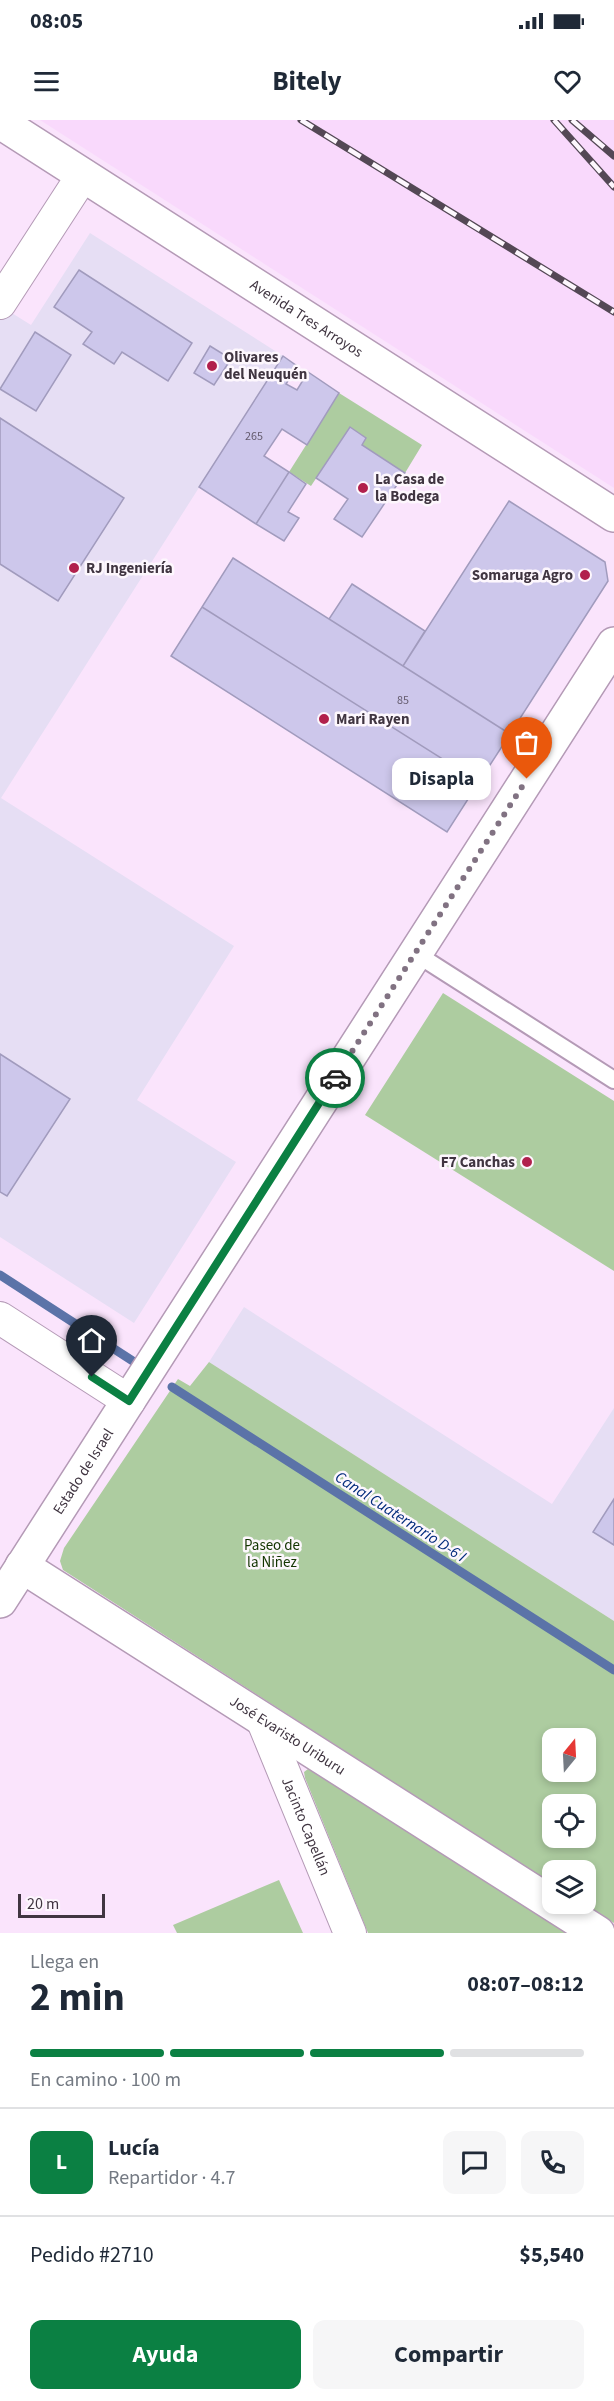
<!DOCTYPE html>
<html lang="es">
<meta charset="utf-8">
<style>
:root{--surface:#fff;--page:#f6f6f7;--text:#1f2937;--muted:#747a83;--line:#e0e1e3;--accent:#0b8043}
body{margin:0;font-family:"Source Sans 3",sans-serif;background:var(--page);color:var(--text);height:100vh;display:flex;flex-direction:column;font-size:22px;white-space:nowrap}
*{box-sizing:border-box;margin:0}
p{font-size:20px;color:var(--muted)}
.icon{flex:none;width:33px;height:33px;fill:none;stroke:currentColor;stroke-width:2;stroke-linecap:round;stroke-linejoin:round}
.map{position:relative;height:1813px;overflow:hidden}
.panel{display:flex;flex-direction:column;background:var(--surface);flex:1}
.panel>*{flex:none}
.needle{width:39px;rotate:18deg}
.fabs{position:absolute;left:542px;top:1608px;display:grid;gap:12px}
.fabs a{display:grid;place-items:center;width:54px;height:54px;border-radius:12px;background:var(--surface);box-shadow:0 3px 9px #0003;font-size:30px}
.scale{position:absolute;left:18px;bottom:15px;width:87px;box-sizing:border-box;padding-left:6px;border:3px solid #403541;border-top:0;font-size:16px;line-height:21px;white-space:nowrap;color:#403541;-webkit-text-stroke:4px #fdf7fd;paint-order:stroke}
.pin{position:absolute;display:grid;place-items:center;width:51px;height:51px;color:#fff;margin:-62px -26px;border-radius:50% 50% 50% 0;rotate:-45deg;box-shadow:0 0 6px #0007}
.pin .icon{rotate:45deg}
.courier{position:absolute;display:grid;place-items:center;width:60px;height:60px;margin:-30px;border:4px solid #0b8043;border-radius:50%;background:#fff;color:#222;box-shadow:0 2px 8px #0007}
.bubble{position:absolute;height:42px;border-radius:12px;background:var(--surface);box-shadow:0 3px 9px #0003;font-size:20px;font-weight:700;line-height:42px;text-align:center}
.summary em{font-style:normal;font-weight:700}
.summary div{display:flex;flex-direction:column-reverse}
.summary{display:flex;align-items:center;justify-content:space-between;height:102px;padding:0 30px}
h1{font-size:39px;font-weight:700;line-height:45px}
.bar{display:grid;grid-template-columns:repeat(4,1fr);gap:9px 6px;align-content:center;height:72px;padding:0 30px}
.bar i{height:8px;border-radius:4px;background:var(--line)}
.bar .on{background:var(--accent)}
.bar p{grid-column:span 4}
.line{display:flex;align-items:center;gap:15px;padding:0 30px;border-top:2px solid var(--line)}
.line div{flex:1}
.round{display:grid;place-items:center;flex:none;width:63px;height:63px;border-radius:12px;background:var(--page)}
.primary-button{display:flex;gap:12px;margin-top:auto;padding:12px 30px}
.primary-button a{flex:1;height:69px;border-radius:12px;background:var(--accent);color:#fff;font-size:24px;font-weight:700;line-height:69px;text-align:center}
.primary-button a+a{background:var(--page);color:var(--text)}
.status{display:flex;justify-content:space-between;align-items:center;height:42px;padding:0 30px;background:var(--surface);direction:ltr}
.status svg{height:16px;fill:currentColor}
header{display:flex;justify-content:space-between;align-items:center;height:78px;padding:0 30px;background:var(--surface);font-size:27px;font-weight:700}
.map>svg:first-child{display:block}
.built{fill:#f9d9fc}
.industrial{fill:#e6def4}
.green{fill:#adcca0;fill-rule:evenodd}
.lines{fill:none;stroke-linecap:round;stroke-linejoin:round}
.stream{stroke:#5b73a8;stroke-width:9}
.building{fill:#cdc7eb;stroke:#a19bbd;stroke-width:1.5}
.service-casing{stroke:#b49ab6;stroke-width:20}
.minor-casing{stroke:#b49ab6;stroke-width:34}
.tertiary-casing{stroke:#b49ab6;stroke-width:36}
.secondary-casing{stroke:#b49ab6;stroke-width:36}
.service{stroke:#fff;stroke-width:16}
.minor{stroke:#fff;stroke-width:32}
.tertiary{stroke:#fff;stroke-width:33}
.secondary{stroke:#fff;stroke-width:33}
.rail-casing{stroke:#544855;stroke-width:7}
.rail{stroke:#fdf7fd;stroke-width:4.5;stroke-dasharray:14;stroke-linecap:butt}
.done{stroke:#817282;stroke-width:6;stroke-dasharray:0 10.8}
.route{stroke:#0b8043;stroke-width:8}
.poi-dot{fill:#b1204c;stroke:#fdf7fd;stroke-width:2}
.labels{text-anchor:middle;stroke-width:5;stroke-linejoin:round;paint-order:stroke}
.number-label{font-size:12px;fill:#635a6c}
.street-label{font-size:15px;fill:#403541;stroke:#fdf7fd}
.poi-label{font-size:15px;font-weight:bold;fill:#403541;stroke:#fdf7fd;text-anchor:start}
.park-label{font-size:15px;fill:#133501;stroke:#fdf7fd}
.water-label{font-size:16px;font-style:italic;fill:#012a7b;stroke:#fdf7fd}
</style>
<div class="status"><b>08:05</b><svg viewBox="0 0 49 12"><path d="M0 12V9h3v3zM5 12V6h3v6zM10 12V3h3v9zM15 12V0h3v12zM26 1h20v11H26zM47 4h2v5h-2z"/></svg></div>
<header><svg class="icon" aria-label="menu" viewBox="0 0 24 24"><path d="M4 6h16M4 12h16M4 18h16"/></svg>Bitely<svg class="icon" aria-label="heart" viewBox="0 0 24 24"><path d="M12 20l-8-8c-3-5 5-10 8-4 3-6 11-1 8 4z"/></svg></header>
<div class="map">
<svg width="614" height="1813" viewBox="0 0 614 1813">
<rect width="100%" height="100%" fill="#fae4fc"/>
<path class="built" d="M40,0H614V368Z"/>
<path class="industrial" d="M90,113L283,236L1,678L234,826L137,980L236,1042L134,1203L0,1117V200L7,190L31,205Z
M244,1187L552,1384L614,1288V1501L209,1242Z"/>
<path class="green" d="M339,273L422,325L405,353L362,325L366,318L350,307L311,366L289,352Z
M443,873L614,981V1151L365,995Z
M209,1242L614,1501V1803L583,1784H585V1750H552V1764L63,1450L60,1441L64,1428L178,1259L190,1266ZM552,1618H585V1652H552ZM552,1684H585V1718H552Z
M308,1649H310L567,1813H368L305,1658L304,1652Z
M279,1760L303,1813H177L173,1805Z"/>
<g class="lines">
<path class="stream" d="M0,1155L142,1247
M172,1267L614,1550"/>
</g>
<path class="building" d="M79,150L192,223L168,261L122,232L114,244L83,224L92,212L54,187Z
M35,212L71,235L36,291L0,269Z
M210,226L231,239L214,265L194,253Z
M283,236L297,246L286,264L297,270L308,252L339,273L307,325L282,309L264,336L289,352L256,404L199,367Z
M0,298L124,378L58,481L0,444Z
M350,307L366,318L362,325L405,353L362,417L334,399L348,379L316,358Z
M289,352L306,364L288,392L299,398L284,421L256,404Z
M509,381L605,442L608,461L510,614L403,546Z
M233,438L510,614L479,662L202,487Z
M352,464L425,511L403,546L329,499Z
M202,487L479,662L447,712L171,536Z
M0,934L70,979L7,1076L0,1072Z
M614,1379V1425L593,1412Z"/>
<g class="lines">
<defs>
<path id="service" d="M415,833L614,960"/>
<g id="minor">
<path d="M0,183L83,55"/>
<path d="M0,1198L129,1281"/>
<path id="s1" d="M262,1599L350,1813"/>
</g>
<g id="tertiary">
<path id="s2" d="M22,1446L598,1813"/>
<path id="s3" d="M0,1481L614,524"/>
</g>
<g id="secondary">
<path id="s4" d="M0,2L614,395"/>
</g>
</defs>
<use href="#service" class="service-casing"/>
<use href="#minor" class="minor-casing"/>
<use href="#tertiary" class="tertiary-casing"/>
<use href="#secondary" class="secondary-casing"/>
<use href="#service" class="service"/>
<use href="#minor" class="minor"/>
<use href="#tertiary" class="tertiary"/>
<use href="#secondary" class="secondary"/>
<defs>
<path id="rail" d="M301,0L614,192
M554,0L614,67
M572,0L614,36"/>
</defs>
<use href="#rail" class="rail-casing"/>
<use href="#rail" class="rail"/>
</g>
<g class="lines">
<path class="done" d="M335,958L527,659"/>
<path class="route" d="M92,1257L129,1281L335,958"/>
</g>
<g class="poi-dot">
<circle cx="212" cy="246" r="6"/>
<circle cx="363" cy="368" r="6"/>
<circle cx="74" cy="448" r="6"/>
<circle cx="585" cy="455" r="6"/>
<circle cx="324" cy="599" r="6"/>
<circle cx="527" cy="1042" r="6"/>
</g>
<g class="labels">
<g class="number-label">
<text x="254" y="320">265</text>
<text x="403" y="584">85</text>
</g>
<g class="street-label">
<text dy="5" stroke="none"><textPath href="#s4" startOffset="364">Avenida Tres Arroyos</textPath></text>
<text dy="5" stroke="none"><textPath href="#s3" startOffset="154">Estado de Israel</textPath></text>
<text dy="5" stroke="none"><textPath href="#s2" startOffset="315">José Evaristo Uriburu</textPath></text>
<text dy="5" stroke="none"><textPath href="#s1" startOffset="116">Jacinto Capellán</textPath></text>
</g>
<g class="poi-label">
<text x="224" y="242">Olivares<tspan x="224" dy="17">del Neuquén</tspan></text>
<text x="375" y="364">La Casa de<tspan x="375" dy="17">la Bodega</tspan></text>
<text x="86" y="453">RJ Ingeniería</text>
<text x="573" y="460" text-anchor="end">Somaruga Agro</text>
<text x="336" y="604">Mari Rayen</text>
<text x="515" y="1047" text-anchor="end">F7 Canchas</text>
</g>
<g class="park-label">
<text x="272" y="1430">Paseo de<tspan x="272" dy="17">la Niñez</tspan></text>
</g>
<g class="water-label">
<text transform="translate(401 1396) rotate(33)" y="6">Canal Cuaternario D-6 I</text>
</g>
</g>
</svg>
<div class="fabs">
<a><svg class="needle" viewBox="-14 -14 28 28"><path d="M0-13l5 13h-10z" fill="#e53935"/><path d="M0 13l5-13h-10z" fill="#747a83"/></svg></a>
<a><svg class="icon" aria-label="locate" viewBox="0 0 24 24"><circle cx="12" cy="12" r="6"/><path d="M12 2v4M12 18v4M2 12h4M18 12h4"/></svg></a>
<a><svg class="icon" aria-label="layers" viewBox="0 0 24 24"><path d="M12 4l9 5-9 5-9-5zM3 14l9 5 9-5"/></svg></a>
</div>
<div class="scale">20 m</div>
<div class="pin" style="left:527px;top:659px;background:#ea580c"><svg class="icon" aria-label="bag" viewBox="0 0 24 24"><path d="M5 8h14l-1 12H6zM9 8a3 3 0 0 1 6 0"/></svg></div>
<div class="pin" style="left:92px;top:1257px;background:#1f2937"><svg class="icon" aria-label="home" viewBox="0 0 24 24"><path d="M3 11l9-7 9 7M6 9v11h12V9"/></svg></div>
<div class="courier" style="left:335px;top:958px"><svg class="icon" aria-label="car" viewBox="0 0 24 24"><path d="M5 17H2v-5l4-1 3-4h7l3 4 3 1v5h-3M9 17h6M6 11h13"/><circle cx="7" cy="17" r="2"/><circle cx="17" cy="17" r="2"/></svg></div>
<div class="bubble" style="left:392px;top:638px;width:99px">Disapla</div>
</div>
<section class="panel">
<div class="summary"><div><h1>2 min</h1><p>Llega en</p></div><em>08:07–08:12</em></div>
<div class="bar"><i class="on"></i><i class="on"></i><i class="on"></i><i></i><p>En camino · 100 m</p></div>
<div class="line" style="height:108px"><b class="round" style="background:var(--accent);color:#fff">L</b><div><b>Lucía</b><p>Repartidor · 4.7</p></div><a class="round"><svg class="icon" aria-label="chat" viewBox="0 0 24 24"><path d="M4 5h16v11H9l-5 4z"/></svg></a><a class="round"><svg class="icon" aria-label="phone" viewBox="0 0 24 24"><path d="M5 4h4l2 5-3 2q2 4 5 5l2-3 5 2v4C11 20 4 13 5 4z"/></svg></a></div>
<div class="line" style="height:78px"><div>Pedido #2710</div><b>$5,540</b></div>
<div class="primary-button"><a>Ayuda</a><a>Compartir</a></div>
</section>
